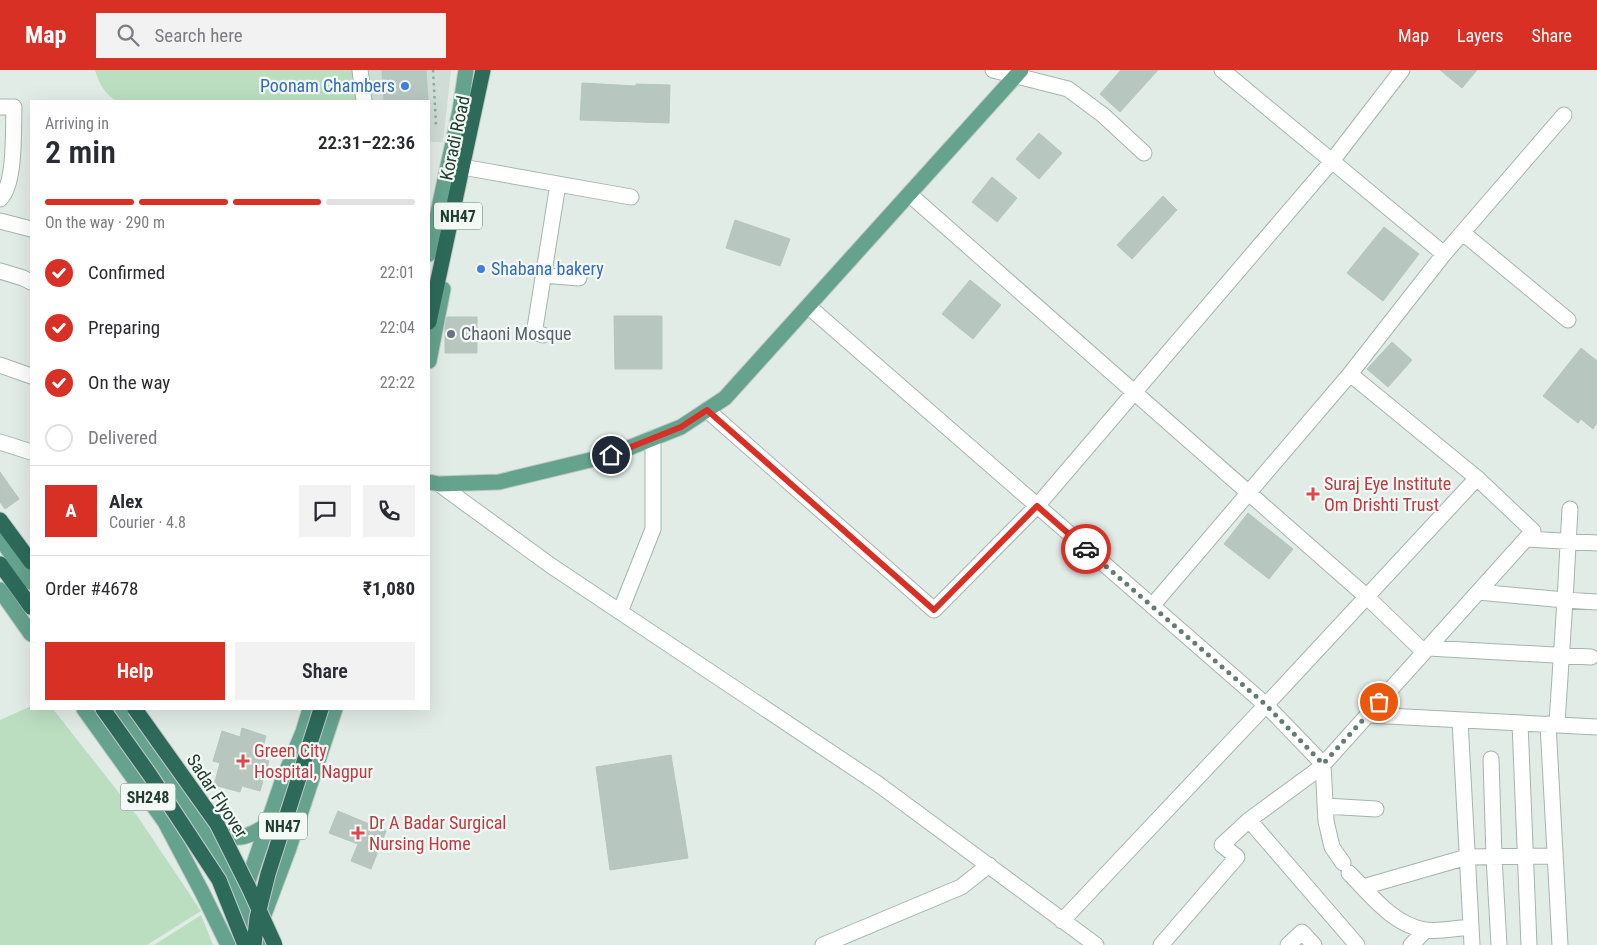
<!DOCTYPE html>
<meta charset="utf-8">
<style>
:root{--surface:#fff;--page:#f2f2f3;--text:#2b2b33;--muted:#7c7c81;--line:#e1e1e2;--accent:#d93025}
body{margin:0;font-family:"Roboto Condensed",sans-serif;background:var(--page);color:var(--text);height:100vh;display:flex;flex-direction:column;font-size:19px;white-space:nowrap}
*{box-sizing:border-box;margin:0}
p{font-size:16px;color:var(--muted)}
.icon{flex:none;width:28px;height:28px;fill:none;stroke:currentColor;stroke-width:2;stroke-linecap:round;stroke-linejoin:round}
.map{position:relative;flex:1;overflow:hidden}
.sheet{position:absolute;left:30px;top:30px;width:400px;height:610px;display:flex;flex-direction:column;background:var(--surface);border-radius:0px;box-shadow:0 5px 20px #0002}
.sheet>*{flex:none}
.pin{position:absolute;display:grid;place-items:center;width:42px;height:42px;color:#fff;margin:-21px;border:2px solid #fff;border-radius:50%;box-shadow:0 1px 5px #0007}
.courier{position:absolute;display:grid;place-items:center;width:50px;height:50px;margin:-25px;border:4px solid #d93025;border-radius:50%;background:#fff;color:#222;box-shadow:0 1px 6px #0007}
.head em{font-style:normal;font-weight:600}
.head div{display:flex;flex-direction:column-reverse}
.head{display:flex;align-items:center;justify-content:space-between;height:85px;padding:0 15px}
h1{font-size:32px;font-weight:600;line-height:38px}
.bar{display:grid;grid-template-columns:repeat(4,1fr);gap:8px 5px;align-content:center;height:60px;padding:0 15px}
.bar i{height:6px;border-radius:4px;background:var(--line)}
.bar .selected{background:var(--accent)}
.bar p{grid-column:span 4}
.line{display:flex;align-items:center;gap:12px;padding:0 15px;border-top:1px solid var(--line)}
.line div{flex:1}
.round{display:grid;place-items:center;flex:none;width:52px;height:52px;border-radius:0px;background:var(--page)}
ol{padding:0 15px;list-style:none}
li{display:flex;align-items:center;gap:15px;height:55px}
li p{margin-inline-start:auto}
li .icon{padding:5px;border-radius:50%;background:var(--accent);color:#fff;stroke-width:4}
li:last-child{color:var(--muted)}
li i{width:28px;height:28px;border:2px solid var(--line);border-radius:50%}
.primary-button{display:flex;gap:10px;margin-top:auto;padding:10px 15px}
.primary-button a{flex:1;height:58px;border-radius:0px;background:var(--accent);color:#fff;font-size:20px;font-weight:600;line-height:58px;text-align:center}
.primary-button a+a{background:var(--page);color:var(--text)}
header{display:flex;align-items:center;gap:30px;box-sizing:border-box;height:70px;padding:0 25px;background:var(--accent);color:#fff}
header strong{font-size:24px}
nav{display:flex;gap:28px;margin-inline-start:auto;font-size:18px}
.search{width:350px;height:45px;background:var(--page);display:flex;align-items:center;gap:12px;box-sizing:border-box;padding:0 18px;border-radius:0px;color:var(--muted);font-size:19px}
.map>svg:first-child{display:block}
.built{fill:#d0dcd6}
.green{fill:#bbdec1}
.building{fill:#b7c7c0;stroke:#b4c6bd}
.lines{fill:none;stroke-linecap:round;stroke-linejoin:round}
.minor-casing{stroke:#a5b4ae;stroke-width:17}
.major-casing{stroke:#c1c9c6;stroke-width:17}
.highway-casing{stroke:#c1c9c6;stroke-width:17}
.path{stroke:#82b19e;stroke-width:2.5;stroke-dasharray:2.5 4;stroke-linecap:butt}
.minor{stroke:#fff;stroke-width:15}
.major{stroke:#66a38e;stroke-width:15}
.highway{stroke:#2d6a59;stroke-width:15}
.highway-bridge-casing{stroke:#c1c9c6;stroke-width:17;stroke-linecap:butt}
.highway-bridge{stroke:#2d6a59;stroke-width:15}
.done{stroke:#657b73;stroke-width:5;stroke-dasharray:0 9}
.route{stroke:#d93025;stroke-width:6}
.shop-dot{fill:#3f7fe0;stroke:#f3f9f5;stroke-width:2}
.worship-dot{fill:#6b7280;stroke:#f3f9f5;stroke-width:2}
.health-dot{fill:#e0444e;stroke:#f3f9f5;stroke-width:2}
.labels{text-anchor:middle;stroke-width:4.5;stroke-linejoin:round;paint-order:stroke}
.shield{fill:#f3f9f5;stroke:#61766e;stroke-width:1}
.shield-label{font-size:16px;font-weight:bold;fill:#223e34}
.shop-label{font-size:18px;fill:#366cbe;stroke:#f3f9f5;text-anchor:end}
.street-label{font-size:18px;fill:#223e34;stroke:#f3f9f5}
.worship-label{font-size:18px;fill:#5b616d;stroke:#f3f9f5;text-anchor:start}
.health-label{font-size:18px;fill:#be3a42;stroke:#f3f9f5;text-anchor:start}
</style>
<header>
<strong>Map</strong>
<div class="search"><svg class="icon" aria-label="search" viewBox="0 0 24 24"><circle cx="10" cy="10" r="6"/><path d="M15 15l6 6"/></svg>Search here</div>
<nav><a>Map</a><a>Layers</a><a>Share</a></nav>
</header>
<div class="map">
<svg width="1597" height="875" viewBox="0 0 1597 875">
<rect width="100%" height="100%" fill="#e2ece7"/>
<path class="built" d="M368,0H451L443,72H429V31H370Z"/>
<path class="green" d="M95,0H355L357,31H117C104,24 99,13 95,0Z
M31,636V639H53L138,747L201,841L147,875H0V650Z
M201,845L213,875H154Z"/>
<path class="building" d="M382,0H426L428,31H384Z
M1121,0H1158L1120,42L1100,24Z
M1440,0H1477L1462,18Z
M582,13L636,16V14L670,15L669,53L580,50Z
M1039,63L1062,83L1039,109L1016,89Z
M992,107L1017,128L997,152L972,132Z
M1163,126L1177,140L1132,189L1117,175Z
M735,150L790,169L780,196L726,178Z
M1384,157L1419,184L1383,231L1347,203Z
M970,210L1001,235L973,269L942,244Z
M614,246H662V299H615Z
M447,247H477V283H445V256Z
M1392,272L1412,290L1388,317L1367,299Z
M1581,278L1597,291V353L1593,359L1581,349L1578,353L1543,326Z
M0,402L19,429L5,439L0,432Z
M1248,443L1293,479L1269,509L1224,474Z
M242,658L266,666L260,688L269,691L260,721L242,716L240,722L214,715L220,693L213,691L222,661L240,667Z
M671,685L688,788L610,800L596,697Z
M338,741L386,761L371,799L351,791L358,774L329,763Z"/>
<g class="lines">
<defs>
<path id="minor" d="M360,0L364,31
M993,0L1068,19L1103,45L1144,83
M1222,0L1444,184L1350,304L1477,408
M0,37H14C13,59 16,114 0,129
M468,98L631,127
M909,124L1367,527L1424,582
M0,151L31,159
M1463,163L1568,250
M1444,184L1564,45
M0,201L23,208L31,212
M543,205L579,208
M808,236L1266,635L1477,408L1533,461L1320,698L1249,750L1222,775L1237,787L1161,875
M543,265L537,263L535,258L558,114
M0,295L31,306
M707,340L934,540L1037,436L1332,91L1402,0
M0,372L31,382
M439,414L550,495L878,714L1096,875
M1570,439L1565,530L1597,532
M1527,469L1597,473
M1478,522L1565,530L1557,653L1559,655
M1152,536L1350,304
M620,542L653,459V368
M1428,578L1591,587
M1368,645L1597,657
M1460,650L1472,875
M1520,653L1529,875
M1548,654L1560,875
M1491,689L1494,787L1499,875
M1325,736L1376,739
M1249,750L1357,875
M1349,803C1370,824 1393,855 1425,860C1439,862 1457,858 1471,857
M1363,817L1467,787L1555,786
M1062,851L1266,635L1323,694L1326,751L1332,777L1343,793
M823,875L961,817L989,795
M1288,875L1302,862L1314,875
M1411,875L1426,860"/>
<path id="major" d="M429,184L460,40L466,0
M429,291L443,219
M429,412L439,414L499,412L611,385L681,357L725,328L1021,0
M0,468L31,512
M0,520L31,564
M84,639L165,752L202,822L228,875
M121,639L222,788L263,875
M212,764C239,769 244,770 267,755
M244,823L282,712L303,662L310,639
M262,850L289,778L335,639"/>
<path id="highway" d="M429,252L483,0
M0,450L31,492
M0,494L31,537"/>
</defs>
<use href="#minor" class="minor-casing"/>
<use href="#major" class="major-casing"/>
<use href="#highway" class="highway-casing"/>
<path class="path" d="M433,0L436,55"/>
<use href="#minor" class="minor"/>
<use href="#major" class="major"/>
<use href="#highway" class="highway"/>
<defs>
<path id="highway-bridge" d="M103,639L150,705L219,810L245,875
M135,639L217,754L250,820L275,875
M254,875L257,848L268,804L321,639"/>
</defs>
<use href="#highway-bridge" class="highway-bridge-casing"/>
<use href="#highway-bridge" class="highway-bridge"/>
</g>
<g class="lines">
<path class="done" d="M1086,479L1266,635L1323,694L1379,632"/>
<path class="route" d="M611,385L681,357L707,340L934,540L1037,436L1086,479"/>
</g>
<g class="shop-dot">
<circle cx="405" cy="16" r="5"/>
<circle cx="481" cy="199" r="5"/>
</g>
<circle class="worship-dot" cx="451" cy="264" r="5"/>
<g class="health-dot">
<path d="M1310.5 416.5h5v5h5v5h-5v5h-5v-5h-5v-5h5z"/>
<path d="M240.5 683.5h5v5h5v5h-5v5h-5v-5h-5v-5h5z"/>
<path d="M355.5 755.5h5v5h5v5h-5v5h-5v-5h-5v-5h5z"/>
</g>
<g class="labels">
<g class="shield">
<rect x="434" y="132.5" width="48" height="27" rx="4"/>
<rect x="120.5" y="713.5" width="55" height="27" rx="4"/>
<rect x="259" y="742.5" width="48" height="27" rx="4"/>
</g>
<g class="shield-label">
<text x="458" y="152">NH47</text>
<text x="148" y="733">SH248</text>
<text x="283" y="762">NH47</text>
</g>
<g class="shop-label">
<text x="395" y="22">Poonam Chambers</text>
<text x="491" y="205" text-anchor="start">Shabana bakery</text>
</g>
<g class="street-label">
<text transform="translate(455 68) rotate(-78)" y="6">Koradi Road</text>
<text transform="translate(217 726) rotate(57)" y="6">Sadar Flyover</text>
</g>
<g class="worship-label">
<text x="461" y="270">Chaoni Mosque</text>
</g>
<g class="health-label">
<text x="1324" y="420">Suraj Eye Institute<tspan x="1324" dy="21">Om Drishti Trust</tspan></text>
<text x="254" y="687">Green City<tspan x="254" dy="21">Hospital, Nagpur</tspan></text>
<text x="369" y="759">Dr A Badar Surgical<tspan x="369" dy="21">Nursing Home</tspan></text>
</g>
</g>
</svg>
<div class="pin" style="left:1379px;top:632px;background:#ea580c"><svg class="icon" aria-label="bag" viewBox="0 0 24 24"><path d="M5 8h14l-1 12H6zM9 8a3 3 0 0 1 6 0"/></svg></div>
<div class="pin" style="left:611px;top:385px;background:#1f2937"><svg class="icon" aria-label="home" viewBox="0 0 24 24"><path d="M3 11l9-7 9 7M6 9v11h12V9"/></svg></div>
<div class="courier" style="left:1086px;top:479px"><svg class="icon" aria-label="car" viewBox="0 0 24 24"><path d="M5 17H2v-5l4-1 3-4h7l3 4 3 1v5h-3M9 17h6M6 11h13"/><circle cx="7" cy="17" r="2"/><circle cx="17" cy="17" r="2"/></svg></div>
<section class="sheet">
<div class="head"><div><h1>2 min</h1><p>Arriving in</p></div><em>22:31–22:36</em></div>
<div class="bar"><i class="selected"></i><i class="selected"></i><i class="selected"></i><i></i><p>On the way · 290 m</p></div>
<ol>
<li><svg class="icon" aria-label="check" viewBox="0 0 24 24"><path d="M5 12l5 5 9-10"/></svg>Confirmed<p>22:01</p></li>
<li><svg class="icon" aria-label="check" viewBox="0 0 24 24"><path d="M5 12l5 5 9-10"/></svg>Preparing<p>22:04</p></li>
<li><svg class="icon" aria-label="check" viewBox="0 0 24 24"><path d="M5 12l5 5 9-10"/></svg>On the way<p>22:22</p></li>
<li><i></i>Delivered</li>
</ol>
<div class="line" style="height:90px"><b class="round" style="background:var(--accent);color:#fff">A</b><div><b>Alex</b><p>Courier · 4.8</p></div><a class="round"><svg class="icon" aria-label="chat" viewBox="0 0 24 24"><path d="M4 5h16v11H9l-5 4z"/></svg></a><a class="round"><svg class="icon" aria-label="phone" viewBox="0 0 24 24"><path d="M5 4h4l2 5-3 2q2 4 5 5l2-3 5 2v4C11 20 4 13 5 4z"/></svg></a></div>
<div class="line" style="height:65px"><div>Order #4678</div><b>₹1,080</b></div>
<div class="primary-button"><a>Help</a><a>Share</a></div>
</section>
</div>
